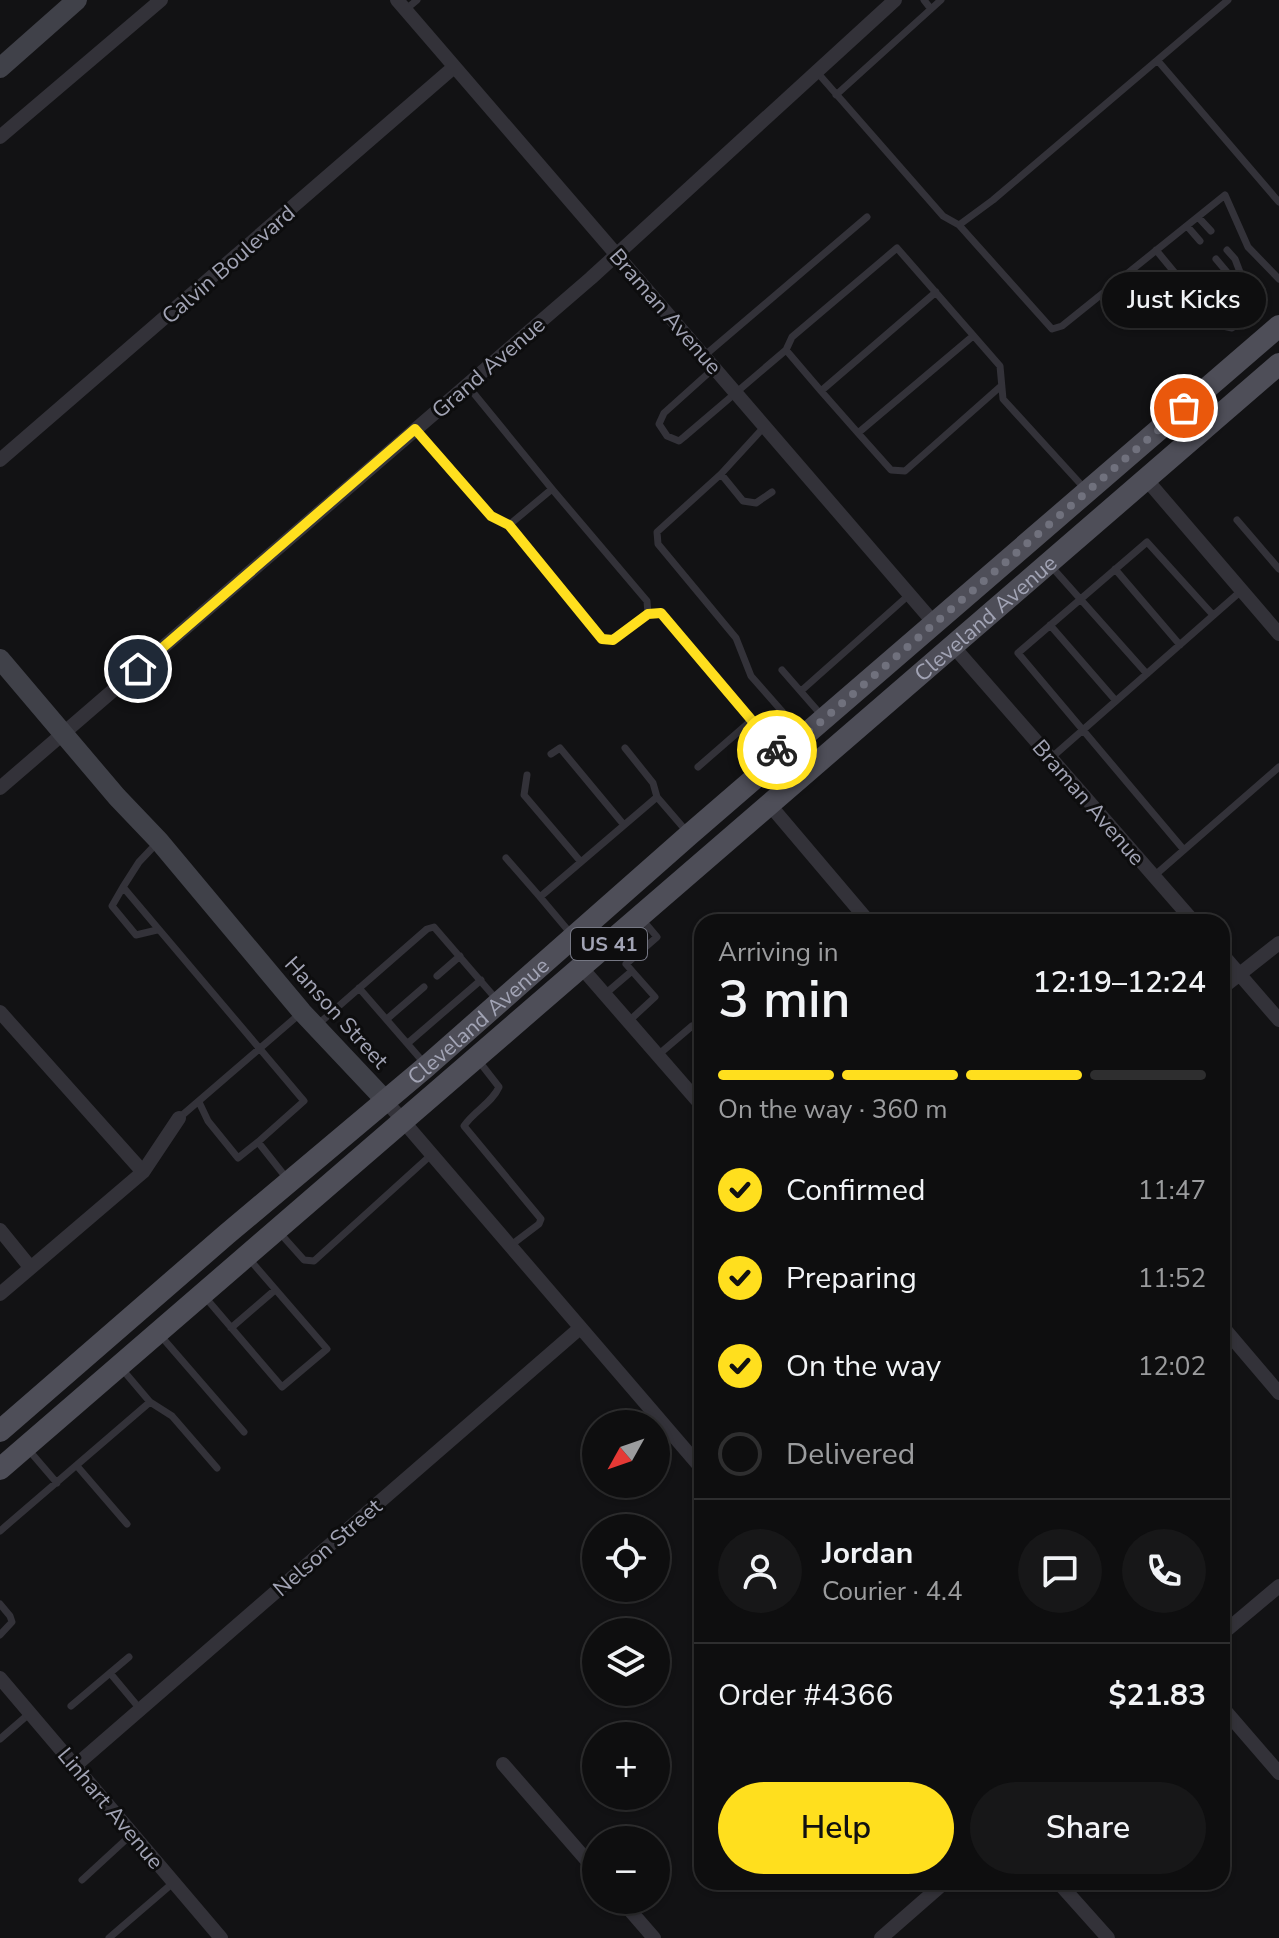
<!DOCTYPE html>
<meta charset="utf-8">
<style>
:root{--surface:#0e0e0f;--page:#171718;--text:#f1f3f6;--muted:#9b9c9e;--line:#2e2e2f;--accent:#ffdf1e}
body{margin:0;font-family:"Nunito Sans",sans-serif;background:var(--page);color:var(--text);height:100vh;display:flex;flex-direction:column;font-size:30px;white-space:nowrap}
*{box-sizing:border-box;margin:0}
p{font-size:26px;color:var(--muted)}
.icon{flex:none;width:44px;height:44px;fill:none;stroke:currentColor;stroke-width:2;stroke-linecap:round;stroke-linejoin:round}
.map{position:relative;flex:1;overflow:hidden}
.side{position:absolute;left:694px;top:914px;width:536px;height:976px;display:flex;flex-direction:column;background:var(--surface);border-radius:24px;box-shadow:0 2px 6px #0004,0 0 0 2px var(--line)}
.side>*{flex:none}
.needle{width:52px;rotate:230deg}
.fabs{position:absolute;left:582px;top:1410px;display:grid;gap:16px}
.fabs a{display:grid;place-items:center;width:88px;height:88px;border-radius:50%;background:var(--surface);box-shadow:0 2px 6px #0004,0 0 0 2px var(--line);font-size:40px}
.pin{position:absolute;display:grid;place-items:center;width:68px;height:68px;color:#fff;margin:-34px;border:4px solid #fff;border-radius:50%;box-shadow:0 2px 8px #0007}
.courier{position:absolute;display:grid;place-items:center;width:80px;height:80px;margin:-40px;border:6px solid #ffdf1e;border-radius:50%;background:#fff;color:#222;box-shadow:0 2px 10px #0007}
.bubble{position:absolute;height:56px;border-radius:28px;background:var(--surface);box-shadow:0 2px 6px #0004,0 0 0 2px var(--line);font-size:26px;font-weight:600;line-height:56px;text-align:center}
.summary em{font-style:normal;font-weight:600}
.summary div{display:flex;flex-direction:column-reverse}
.summary{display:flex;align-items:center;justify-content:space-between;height:136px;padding:0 24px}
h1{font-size:52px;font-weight:600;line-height:60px}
.bar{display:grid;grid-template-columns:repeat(4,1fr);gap:12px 8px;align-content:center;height:96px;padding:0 24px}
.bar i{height:10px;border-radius:6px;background:var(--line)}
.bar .active{background:var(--accent)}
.bar p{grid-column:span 4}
.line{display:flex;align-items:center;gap:20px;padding:0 24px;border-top:2px solid var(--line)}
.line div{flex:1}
.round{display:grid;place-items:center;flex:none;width:84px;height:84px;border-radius:42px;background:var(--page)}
ol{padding:0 24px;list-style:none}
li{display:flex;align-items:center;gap:24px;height:88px}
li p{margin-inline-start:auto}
li .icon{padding:8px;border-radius:50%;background:var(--accent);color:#111;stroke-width:4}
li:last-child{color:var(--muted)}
li i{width:44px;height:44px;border:4px solid var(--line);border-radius:50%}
.action{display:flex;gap:16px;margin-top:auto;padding:16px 24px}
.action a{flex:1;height:92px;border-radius:48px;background:var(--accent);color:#111;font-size:32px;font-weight:600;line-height:92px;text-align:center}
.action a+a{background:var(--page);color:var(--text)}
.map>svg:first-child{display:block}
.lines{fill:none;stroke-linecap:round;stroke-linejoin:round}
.lane{stroke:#333239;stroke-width:7}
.street{stroke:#333239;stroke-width:14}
.secondary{stroke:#404149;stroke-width:20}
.primary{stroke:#4e4e58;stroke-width:22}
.done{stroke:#70717d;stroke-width:8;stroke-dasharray:0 14.4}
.route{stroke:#ffdf1e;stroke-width:10}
.labels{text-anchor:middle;stroke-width:6;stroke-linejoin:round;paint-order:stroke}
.shield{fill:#0d0d0e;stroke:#757783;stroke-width:2}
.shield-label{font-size:20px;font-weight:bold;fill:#a2a4b5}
.street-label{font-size:22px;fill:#a2a4b5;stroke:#0d0d0e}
</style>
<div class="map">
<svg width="1279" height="1938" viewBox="0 0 1279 1938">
<rect width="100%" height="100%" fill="#121214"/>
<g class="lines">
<path class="lane" d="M924,0L931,9L941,0
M405,10L417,0
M1158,61L1279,202
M816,71L943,216L959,225L1052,329L1062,326L1225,195L1248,247L1279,279
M836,95L931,9
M1198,217L1211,231
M959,225L993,200L1228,0
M1187,226L1200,241
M1156,250L1218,325L1232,328L1258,309L1216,259
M1227,250L1235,259L1248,293
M1113,284L1139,314
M973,336L858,433L891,470L905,471L1001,386
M786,350L821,391L936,292
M704,356L867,217
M713,369L664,413L659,424L667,436L679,441L684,437L786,350L792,337L897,248L1000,366L1003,399L1086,490
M467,385L552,489L509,525
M821,391L858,433
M764,427L721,474L657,532L658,544L736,638L751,676L802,734
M415,429L491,516L509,525L602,639L613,640L648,614L661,613L779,754
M721,474L743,501L756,503L772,492
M552,489L647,601L648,614
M1237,520L1279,569
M1050,565L1147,674
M1115,569L1180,645
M1050,625L1116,701
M782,670L823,717
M801,691L910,594
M625,748L653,783L657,797
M551,754L560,748L624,825
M1051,758L1241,591
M698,767L752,720
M527,775L524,795L581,862
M157,843L139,862L123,887L304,1101L258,1142
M1184,850L1018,653L1147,542L1213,615
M506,858L540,897
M1154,876L1279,767
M123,887L112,906L136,935L157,930
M572,935L540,897L657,797L688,833
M632,971L626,964L657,937L641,918
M437,976L460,956
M359,988L425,1064
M605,994L632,971L655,997L629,1021
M387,1019L424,987
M316,1026L427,929L434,927L497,1000
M408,1043L481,980
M658,1055L692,1026L702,1037
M478,1060L499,1087C492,1103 474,1111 464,1126L541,1219L539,1224L510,1246
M199,1102L208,1121L238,1158L258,1142L288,1180
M179,1118L302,1012
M279,1232L304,1260L314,1261L431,1155
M205,1297L282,1387L327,1349L250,1260
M231,1328L275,1290
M160,1335L244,1432
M150,1402L172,1416L217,1468
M27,1448L57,1483
M77,1466L127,1524
M0,1531L150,1402L122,1369
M0,1604L10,1616L12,1622L0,1635
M110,1673L129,1657
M71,1706L110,1673L140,1709
M0,1739L30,1713
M82,1880L132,1834
M109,1938L174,1882"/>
<path class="street" d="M397,0L934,623
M0,137L161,0
M0,460L454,67
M1146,479L1279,634
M953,646L1194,922
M0,788L591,278L895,0
M769,804L869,922
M1222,954L1279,1020
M581,967L702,1106
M1222,988L1279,943
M0,1012L143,1172
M385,1100L702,1469
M0,1230L30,1267
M0,1294L143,1172L179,1118
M1222,1326L1279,1393
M1222,1634L1279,1586
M0,1678L221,1938
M1222,1707L1279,1773
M503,1764L596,1871
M75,1766L580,1328
M1058,1882L1108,1938
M621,1900L654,1938
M881,1938L945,1882"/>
<path class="secondary" d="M0,68L77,0
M0,659L117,797L159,841L302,1012L385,1100"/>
<g class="primary">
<path id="s1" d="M0,1431L227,1234L427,1066L689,835L1279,326"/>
<path id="s2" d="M0,1469L1279,364"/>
</g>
</g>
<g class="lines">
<path class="done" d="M777,750L781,755L824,719L1184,408"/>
<path class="route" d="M138,669L415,429L491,516L509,525L602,639L613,640L648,614L661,613L777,750"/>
</g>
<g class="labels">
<rect class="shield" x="571" y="928" width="76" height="32" rx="6"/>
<g class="shield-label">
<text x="609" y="951">US 41</text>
</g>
<g class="street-label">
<text transform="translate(228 264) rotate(-41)" y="8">Calvin Boulevard</text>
<text transform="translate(666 311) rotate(49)" y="8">Braman Avenue</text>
<text transform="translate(488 367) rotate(-41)" y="8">Grand Avenue</text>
<text dy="8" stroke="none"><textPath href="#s2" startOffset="1302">Cleveland Avenue</textPath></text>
<text transform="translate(1089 802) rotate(49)" y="8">Braman Avenue</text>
<text transform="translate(337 1012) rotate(48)" y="8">Hanson Street</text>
<text dy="8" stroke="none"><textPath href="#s1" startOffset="630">Cleveland Avenue</textPath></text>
<text transform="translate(327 1547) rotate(-41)" y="8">Nelson Street</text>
<text transform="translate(111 1808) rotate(50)" y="8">Linhart Avenue</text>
</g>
</g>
</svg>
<div class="fabs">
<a><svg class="needle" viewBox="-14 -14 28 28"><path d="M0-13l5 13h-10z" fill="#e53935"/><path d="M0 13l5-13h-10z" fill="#9b9c9e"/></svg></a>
<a><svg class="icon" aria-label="locate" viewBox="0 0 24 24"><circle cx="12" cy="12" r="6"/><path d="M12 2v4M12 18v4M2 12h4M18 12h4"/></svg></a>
<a><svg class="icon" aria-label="layers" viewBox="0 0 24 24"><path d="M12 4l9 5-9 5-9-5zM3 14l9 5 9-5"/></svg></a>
<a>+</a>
<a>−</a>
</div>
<div class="pin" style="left:1184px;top:408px;background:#ea580c"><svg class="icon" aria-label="bag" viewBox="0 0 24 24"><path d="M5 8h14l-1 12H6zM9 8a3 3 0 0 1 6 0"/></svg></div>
<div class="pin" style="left:138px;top:669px;background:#1f2937"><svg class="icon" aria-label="home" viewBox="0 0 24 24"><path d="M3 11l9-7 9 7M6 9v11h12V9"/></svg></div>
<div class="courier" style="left:777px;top:750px"><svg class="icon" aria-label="bike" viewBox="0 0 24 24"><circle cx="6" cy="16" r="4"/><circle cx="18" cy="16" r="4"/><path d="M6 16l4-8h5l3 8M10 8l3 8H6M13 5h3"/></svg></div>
<div class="bubble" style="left:1102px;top:272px;width:164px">Just Kicks</div>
<section class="side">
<div class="summary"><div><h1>3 min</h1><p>Arriving in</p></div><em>12:19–12:24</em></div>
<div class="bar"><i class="active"></i><i class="active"></i><i class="active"></i><i></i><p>On the way · 360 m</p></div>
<ol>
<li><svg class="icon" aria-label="check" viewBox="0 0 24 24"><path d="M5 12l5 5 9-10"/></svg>Confirmed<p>11:47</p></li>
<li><svg class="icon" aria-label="check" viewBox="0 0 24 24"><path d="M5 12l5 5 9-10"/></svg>Preparing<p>11:52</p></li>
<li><svg class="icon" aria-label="check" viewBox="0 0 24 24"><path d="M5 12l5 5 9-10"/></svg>On the way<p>12:02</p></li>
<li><i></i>Delivered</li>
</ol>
<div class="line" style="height:144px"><a class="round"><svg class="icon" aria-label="person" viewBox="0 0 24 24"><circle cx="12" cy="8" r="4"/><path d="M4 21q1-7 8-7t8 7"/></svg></a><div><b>Jordan</b><p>Courier · 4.4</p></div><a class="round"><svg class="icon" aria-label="chat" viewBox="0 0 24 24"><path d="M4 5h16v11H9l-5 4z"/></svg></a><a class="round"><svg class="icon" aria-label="phone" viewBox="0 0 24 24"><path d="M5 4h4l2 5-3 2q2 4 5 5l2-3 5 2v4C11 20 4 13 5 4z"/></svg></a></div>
<div class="line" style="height:104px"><div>Order #4366</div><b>$21.83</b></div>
<div class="action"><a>Help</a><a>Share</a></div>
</section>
</div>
